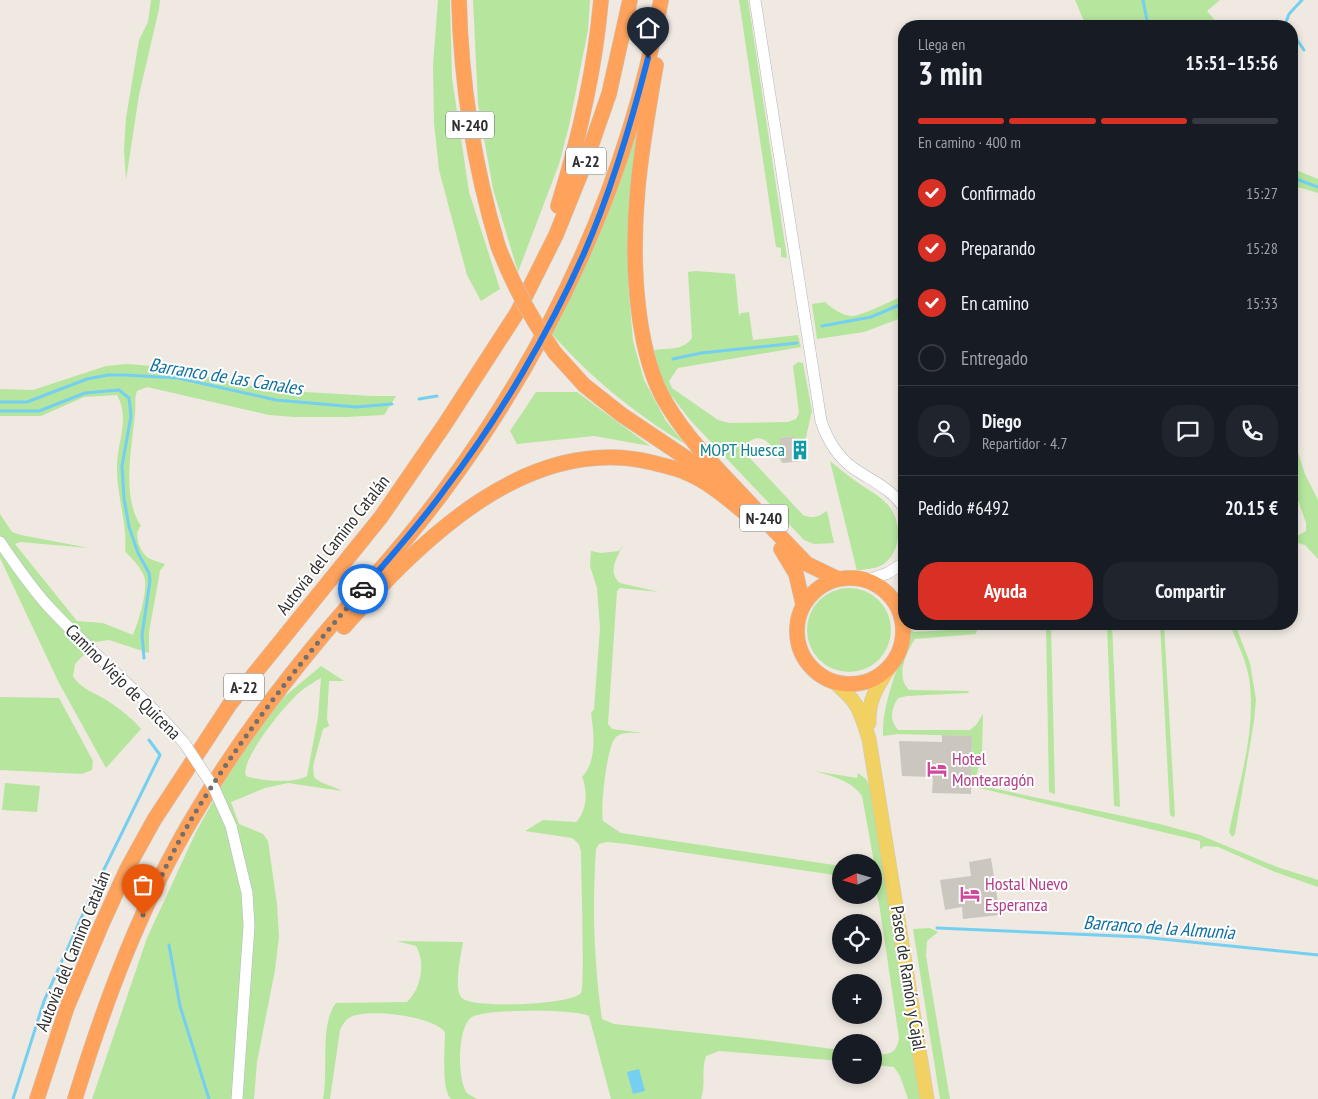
<!DOCTYPE html>
<html lang="es">
<meta charset="utf-8">
<style>
:root{--surface:#171b24;--page:#20242c;--text:#f1f3f6;--muted:#9ea1a6;--line:#363941;--accent:#d93025}
body{margin:0;font-family:"PT Sans Narrow",sans-serif;background:var(--page);color:var(--text);height:100vh;display:flex;flex-direction:column;font-size:19px;white-space:nowrap}
*{box-sizing:border-box;margin:0}
p{font-size:16px;color:var(--muted)}
.icon{flex:none;width:28px;height:28px;fill:none;stroke:currentColor;stroke-width:2;stroke-linecap:round;stroke-linejoin:round}
.map{position:relative;flex:1;overflow:hidden}
.panel{position:absolute;left:898px;top:20px;width:400px;height:610px;display:flex;flex-direction:column;background:var(--surface);border-radius:20px;box-shadow:0 2px 8px #0003}
.panel>*{flex:none}
.needle{width:32px;rotate:265deg}
.controls{position:absolute;left:832px;top:854px;display:grid;gap:10px}
.controls a{display:grid;place-items:center;width:50px;height:50px;border-radius:50%;background:var(--surface);box-shadow:0 2px 8px #0003;font-size:25px}
.pin{position:absolute;display:grid;place-items:center;width:42px;height:42px;color:#fff;margin:-51px -21px;border-radius:50% 50% 50% 0;rotate:-45deg;box-shadow:0 0 5px #0007}
.pin .icon{rotate:45deg}
.courier{position:absolute;display:grid;place-items:center;width:50px;height:50px;margin:-25px;border:4px solid #1a73e8;border-radius:50%;background:#fff;color:#222;box-shadow:0 1px 6px #0007}
.head em{font-style:normal;font-weight:700}
.head div{display:flex;flex-direction:column-reverse}
.head{display:flex;align-items:center;justify-content:space-between;height:85px;padding:0 20px}
h1{font-size:32px;font-weight:700;line-height:38px}
.bar{display:grid;grid-template-columns:repeat(4,1fr);gap:8px 5px;align-content:center;height:60px;padding:0 20px}
.bar i{height:6px;border-radius:4px;background:var(--line)}
.bar .active{background:var(--accent)}
.bar p{grid-column:span 4}
.line{display:flex;align-items:center;gap:12px;padding:0 20px;border-top:1px solid var(--line)}
.line div{flex:1}
.round{display:grid;place-items:center;flex:none;width:52px;height:52px;border-radius:20px;background:var(--page)}
ol{padding:0 20px;list-style:none}
li{display:flex;align-items:center;gap:15px;height:55px}
li p{margin-inline-start:auto}
li .icon{padding:5px;border-radius:50%;background:var(--accent);color:#fff;stroke-width:4}
li:last-child{color:var(--muted)}
li i{width:28px;height:28px;border:2px solid var(--line);border-radius:50%}
.cta{display:flex;gap:10px;margin-top:auto;padding:10px 20px}
.cta a{flex:1;height:58px;border-radius:20px;background:var(--accent);color:#fff;font-size:20px;font-weight:700;line-height:58px;text-align:center}
.cta a+a{background:var(--page);color:var(--text)}
.map>svg:first-child{display:block}
.green{fill:#b6e59e;fill-rule:evenodd}
.water{fill:#75cff0}
.lines{fill:none;stroke-linecap:round;stroke-linejoin:round}
.stream{stroke:#75cff0;stroke-width:3}
.building{fill:#cbc7bf}
.minor-casing{stroke:#b4b7c1;stroke-width:12}
.major-casing{stroke:#c9c9c9;stroke-width:15}
.highway-casing{stroke:#c9c9c9;stroke-width:16}
.minor{stroke:#fff;stroke-width:11}
.major{stroke:#f2d163;stroke-width:14}
.highway{stroke:#ffa35c;stroke-width:15}
.minor-bridge-casing{stroke:#b4b7c1;stroke-width:12;stroke-linecap:butt}
.highway-bridge-casing{stroke:#c9c9c9;stroke-width:16;stroke-linecap:butt}
.minor-bridge{stroke:#fff;stroke-width:11}
.highway-bridge{stroke:#ffa35c;stroke-width:15}
.done{stroke:#726f6d;stroke-width:5;stroke-dasharray:0 9}
.route{stroke:#1a73e8;stroke-width:6}
.labels{text-anchor:middle;stroke-width:4;stroke-linejoin:round;paint-order:stroke}
.shield{fill:#fff;stroke:#6d6d6d;stroke-width:1}
.shield-label{font-size:16px;font-weight:bold;fill:#2e2e2e}
.culture-label{font-size:18px;fill:#0d838f;stroke:#fff;text-anchor:end}
.street-label{font-size:18px;fill:#2e2e2e;stroke:#fff}
.hotel-label{font-size:18px;fill:#b23c85;stroke:#fff;text-anchor:start}
.water-label{font-size:19px;font-style:italic;fill:#0d6fa3;stroke:#fff}
</style>
<div class="map">
<svg width="1318" height="1099" viewBox="0 0 1318 1099">
<rect width="100%" height="100%" fill="#efe9e1"/>
<path class="green" d="M151,0H160L159,9L139,95L126,180L124,150L126,118L139,40L148,22Z
M438,0H450L452,78L469,192L500,289L481,301L467,275L439,170L434,123L433,65Z
M473,0H590L588,30L569,126L559,164L518,272L493,189L478,104Z
M739,0H748L787,258L781,257V248L776,247Z
M1075,0H1220L1207,11L1220,26H1086Z
M640,118L629,204L628,283L633,341L644,380L666,421L685,444C633,412 593,380 552,334C588,265 614,192 640,118Z
M1291,168L1318,179V193L1291,185Z
M696,271L735,274L739,316L741,313L749,312L753,340L798,335L801,347L678,368L669,381L672,388L718,420L729,423L788,422L796,419L799,413L793,366L798,362L803,363L812,411L805,441L794,442L793,436L779,438L780,444L787,456H781L782,463C773,449 764,427 745,445L747,455L803,515C813,519 818,517 827,511L834,543L814,544L804,540L691,421L670,394L660,374L654,350C667,348 683,351 692,338L688,272Z
M904,295V317L864,332L817,339L812,304L825,302C831,308 843,316 853,316C863,315 894,300 904,295Z
M126,364L166,367L239,384L305,392L372,396H396L384,415L346,417H294L269,415L147,387L137,391C134,399 136,406 135,414C132,447 121,497 141,526C133,533 139,549 146,556C150,560 159,562 165,564L160,571L149,632V653L109,640L96,642L75,664L73,676C80,689 96,693 108,701C120,709 132,718 141,729L106,768L59,683L0,558V514L12,532L21,535L89,548L20,542L15,544L77,621L103,623L133,635C138,623 149,589 144,576C140,566 132,559 125,551C128,528 117,495 117,470C116,443 131,420 117,395L84,397L41,416H0V389L33,390L106,366Z
M536,392H577L650,446L594,436L517,444L510,431Z
M1291,431L1305,474L1318,500V559L1305,545L1291,541V535L1297,536L1306,531V523L1291,480Z
M830,461C839,468 848,476 857,482C868,490 879,495 888,505C903,522 902,555 880,566C874,569 864,569 857,571Z
M623,545C617,558 607,572 620,583L659,592L620,588L617,591L608,724L612,729L643,733C635,733 622,731 616,737C607,744 600,809 603,821L621,833L841,866V876L627,844L607,842L599,844L596,849C592,906 594,963 602,1019L614,1024L764,1040L841,1050V1061L719,1051L706,1056C701,1070 706,1084 701,1099H611L589,1016C576,1009 484,1009 472,1017C457,1026 457,1081 467,1093C469,1095 474,1097 477,1099H451C441,1090 445,1047 445,1032C432,1016 373,1009 353,1016C346,1018 343,1024 340,1030L330,1099H323C329,1072 319,1025 336,1003L407,1002C421,989 426,963 416,946L397,941L463,942C461,954 453,990 462,998C473,1009 571,1005 581,993C585,986 581,869 581,852L579,844L572,838L525,831L543,820L576,822C587,811 588,791 582,777C597,762 594,733 591,713L594,709L600,628L597,588L590,566L591,551L601,553L619,551Z
M807 630a42 42 0 1 1 84 0a42 42 0 1 1-84 0Z
M1046,624H1051L1055,794L1049,792Z
M1107,624H1112L1120,807L1114,806Z
M1160,624H1164L1175,816L1173,817L1170,815Z
M1230,624H1235L1250,663L1256,699L1254,721L1235,834L1232,837L1229,832C1239,783 1257,729 1249,678C1246,659 1236,641 1230,624Z
M908,626L914,632L971,629L977,630L976,634L915,639C906,653 895,676 909,690L969,691L968,693L907,696L898,698C891,709 889,720 898,730H970L976,725L983,714L982,753L976,777L978,785L1160,824L1200,835L1277,867L1318,880V887L1275,872L1218,847L1205,846L1200,849V841L971,786L972,736L898,734L883,736C882,697 903,663 908,626Z
M321,666L344,681H329L327,719L329,726L323,729L313,766L314,777C322,785 332,785 342,791L288,783L265,788L231,802L239,824L263,834L268,841L277,904L279,937L275,970L257,1062L254,1099H92L147,938L196,832L222,785L273,706ZM321,678L318,717L307,776C295,784 259,781 246,776C239,760 288,701 302,690C308,686 315,681 321,678Z
M0,697L59,698L93,761L92,770L82,774L0,770Z
M814,771L857,778L858,773L866,779L870,786L920,1099H908L900,1076L894,1067L874,1065V1054C889,1056 897,1053 899,1038L879,903L874,885V862L862,796C851,780 831,776 814,771Z
M5,783L40,786L37,812L2,810Z
M930,928L938,932L927,941L926,956L950,1099H940L913,929Z"/>
<path class="water" d="M639,1069L645,1091L633,1094L627,1072Z"/>
<g class="lines">
<path class="stream" d="M1143,0L1148,26
M1288,26L1286,22L1289,14L1302,0
M1291,31L1304,50
M1291,177L1318,187
M822,326L871,317L904,303
M673,359L701,353L797,343
M419,399L437,396
M0,402H27L87,379L108,375H125L178,378L276,400L356,407L392,404
M0,411H39L85,393L119,390L129,398L131,416L122,466L124,498L129,527L138,553L149,573L150,581L142,635L144,658
M937,928L1142,937L1318,955
M169,945L180,1006L209,1099
M13,1099L44,1001L91,896L160,755L149,740"/>
</g>
<path class="building" d="M794,436V442L805,441L807,461L782,463L779,438Z
M942,735L972,736L971,794L932,793L933,777L902,776L899,741L942,742Z
M991,858L1000,915L963,919L962,907L945,910L940,880L971,876L969,862Z"/>
<g class="lines">
<defs>
<path id="minor" d="M755,0L821,421C827,439 837,456 853,468C872,481 891,488 904,508
M0,542C15,564 30,586 48,606C92,654 143,694 185,744
M868,580L888,573L904,563
M900,611L904,592
M231,826L247,893L249,926L237,1099"/>
<path id="major" d="M833,681C859,703 859,708 869,739L927,1099
M869,723C868,701 877,686 889,668"/>
<path id="highway" d="M459,0C461,84 474,166 498,246
M656,65C641,150 628,227 639,313C643,344 650,376 666,403C691,445 727,478 759,513
M558,206C579,139 595,70 601,0
M555,353L584,385L622,415L719,480
M752,507L807,564L838,579
M781,549L796,574L803,604
M797 631a53 53 0 1 1 106 0a53 53 0 1 1-106 0Z
M344,627C420,541 528,431 654,463C665,466 677,468 687,473C713,484 733,504 755,521
M37,1099L67,1007L101,926L127,869L154,820L230,704L381,517L445,424L517,313L556,235L585,163L609,94L630,0
M75,1099C105,1001 142,902 195,814C232,751 277,690 324,634C365,586 409,539 446,488C552,344 630,177 661,0"/>
</defs>
<use href="#minor" class="minor-casing"/>
<use href="#major" class="major-casing"/>
<use href="#highway" class="highway-casing"/>
<use href="#minor" class="minor"/>
<use href="#major" class="major"/>
<use href="#highway" class="highway"/>
<defs>
<path id="minor-bridge" d="M185,744L214,788L231,826"/>
<path id="highway-bridge" d="M498,246C513,285 531,319 555,353"/>
</defs>
<use href="#minor-bridge" class="minor-bridge-casing"/>
<use href="#highway-bridge" class="highway-bridge-casing"/>
<use href="#minor-bridge" class="minor-bridge"/>
<use href="#highway-bridge" class="highway-bridge"/>
</g>
<g class="lines">
<path class="done" d="M143,915C159,881 175,846 195,813C244,733 302,660 363,589"/>
<path class="route" d="M363,589C391,556 420,524 445,489C499,418 549,333 585,251C612,189 631,124 648,58"/>
</g>
<defs>
<symbol id="building-bare" viewBox="-9 -9 18 18"><path d="M-4-6H4V6H1V3H-1V6H-4ZM-2.5-4.3h1.7v1.8h-1.7ZM.8-4.3h1.7v1.8H.8ZM-2.5-1h1.7V.8h-1.7ZM.8-1h1.7V.8H.8Z" fill="#0f9aa8" stroke="#fff" stroke-width="2.5" paint-order="stroke"/></symbol>
<symbol id="hotel-bare" viewBox="-9 -9 18 18"><path d="M-6-4.5h1.5V1H6V5H4.5V3h-9V5H-6ZM-4 0a1.8 1.8 0 1 1 3.6 0ZM.5 0V-2.5h3Q6-2.5 6 0Z" fill="#d1479c" stroke="#fff" stroke-width="2.5" paint-order="stroke"/></symbol>
</defs>
<g fill-rule="evenodd">
<use href="#building-bare" x="786" y="436" width="28" height="28"/>
<use href="#hotel-bare" x="923" y="755" width="28" height="28"/>
<use href="#hotel-bare" x="956" y="880" width="28" height="28"/>
</g>
<g class="labels">
<g class="shield">
<rect x="446" y="111.5" width="48" height="27" rx="4"/>
<rect x="566" y="147.5" width="40" height="27" rx="4"/>
<rect x="740" y="504.5" width="48" height="27" rx="4"/>
<rect x="224" y="673.5" width="40" height="27" rx="4"/>
</g>
<g class="shield-label">
<text x="470" y="131">N-240</text>
<text x="586" y="167">A-22</text>
<text x="764" y="524">N-240</text>
<text x="244" y="693">A-22</text>
</g>
<g class="culture-label">
<text x="785" y="456">MOPT Huesca</text>
</g>
<g class="street-label">
<text transform="translate(333 545) rotate(-52)" y="6">Autovía del Camino Catalán</text>
<text transform="translate(123 682) rotate(45)" y="6">Camino Viejo de Quicena</text>
<text transform="translate(73 951) rotate(-68)" y="6">Autovía del Camino Catalán</text>
<text transform="translate(908 978) rotate(81)" y="6">Paseo de Ramón y Cajal</text>
</g>
<g class="hotel-label">
<text x="952" y="765">Hotel<tspan x="952" dy="21">Montearagón</tspan></text>
<text x="985" y="890">Hostal Nuevo<tspan x="985" dy="21">Esperanza</tspan></text>
</g>
<g class="water-label">
<text transform="translate(226 376) rotate(9)" y="7">Barranco de las Canales</text>
<text transform="translate(1159 927) rotate(4)" y="7">Barranco de la Almunia</text>
</g>
</g>
</svg>
<div class="controls">
<a><svg class="needle" viewBox="-14 -14 28 28"><path d="M0-13l5 13h-10z" fill="#e53935"/><path d="M0 13l5-13h-10z" fill="#9ea1a6"/></svg></a>
<a><svg class="icon" aria-label="locate" viewBox="0 0 24 24"><circle cx="12" cy="12" r="6"/><path d="M12 2v4M12 18v4M2 12h4M18 12h4"/></svg></a>
<a>+</a>
<a>−</a>
</div>
<div class="pin" style="left:143px;top:915px;background:#ea580c"><svg class="icon" aria-label="bag" viewBox="0 0 24 24"><path d="M5 8h14l-1 12H6zM9 8a3 3 0 0 1 6 0"/></svg></div>
<div class="pin" style="left:648px;top:58px;background:#1f2937"><svg class="icon" aria-label="home" viewBox="0 0 24 24"><path d="M3 11l9-7 9 7M6 9v11h12V9"/></svg></div>
<div class="courier" style="left:363px;top:589px"><svg class="icon" aria-label="car" viewBox="0 0 24 24"><path d="M5 17H2v-5l4-1 3-4h7l3 4 3 1v5h-3M9 17h6M6 11h13"/><circle cx="7" cy="17" r="2"/><circle cx="17" cy="17" r="2"/></svg></div>
<section class="panel">
<div class="head"><div><h1>3 min</h1><p>Llega en</p></div><em>15:51–15:56</em></div>
<div class="bar"><i class="active"></i><i class="active"></i><i class="active"></i><i></i><p>En camino · 400 m</p></div>
<ol>
<li><svg class="icon" aria-label="check" viewBox="0 0 24 24"><path d="M5 12l5 5 9-10"/></svg>Confirmado<p>15:27</p></li>
<li><svg class="icon" aria-label="check" viewBox="0 0 24 24"><path d="M5 12l5 5 9-10"/></svg>Preparando<p>15:28</p></li>
<li><svg class="icon" aria-label="check" viewBox="0 0 24 24"><path d="M5 12l5 5 9-10"/></svg>En camino<p>15:33</p></li>
<li><i></i>Entregado</li>
</ol>
<div class="line" style="height:90px"><a class="round"><svg class="icon" aria-label="person" viewBox="0 0 24 24"><circle cx="12" cy="8" r="4"/><path d="M4 21q1-7 8-7t8 7"/></svg></a><div><b>Diego</b><p>Repartidor · 4.7</p></div><a class="round"><svg class="icon" aria-label="chat" viewBox="0 0 24 24"><path d="M4 5h16v11H9l-5 4z"/></svg></a><a class="round"><svg class="icon" aria-label="phone" viewBox="0 0 24 24"><path d="M5 4h4l2 5-3 2q2 4 5 5l2-3 5 2v4C11 20 4 13 5 4z"/></svg></a></div>
<div class="line" style="height:65px"><div>Pedido #6492</div><b>20.15 €</b></div>
<div class="cta"><a>Ayuda</a><a>Compartir</a></div>
</section>
</div>
